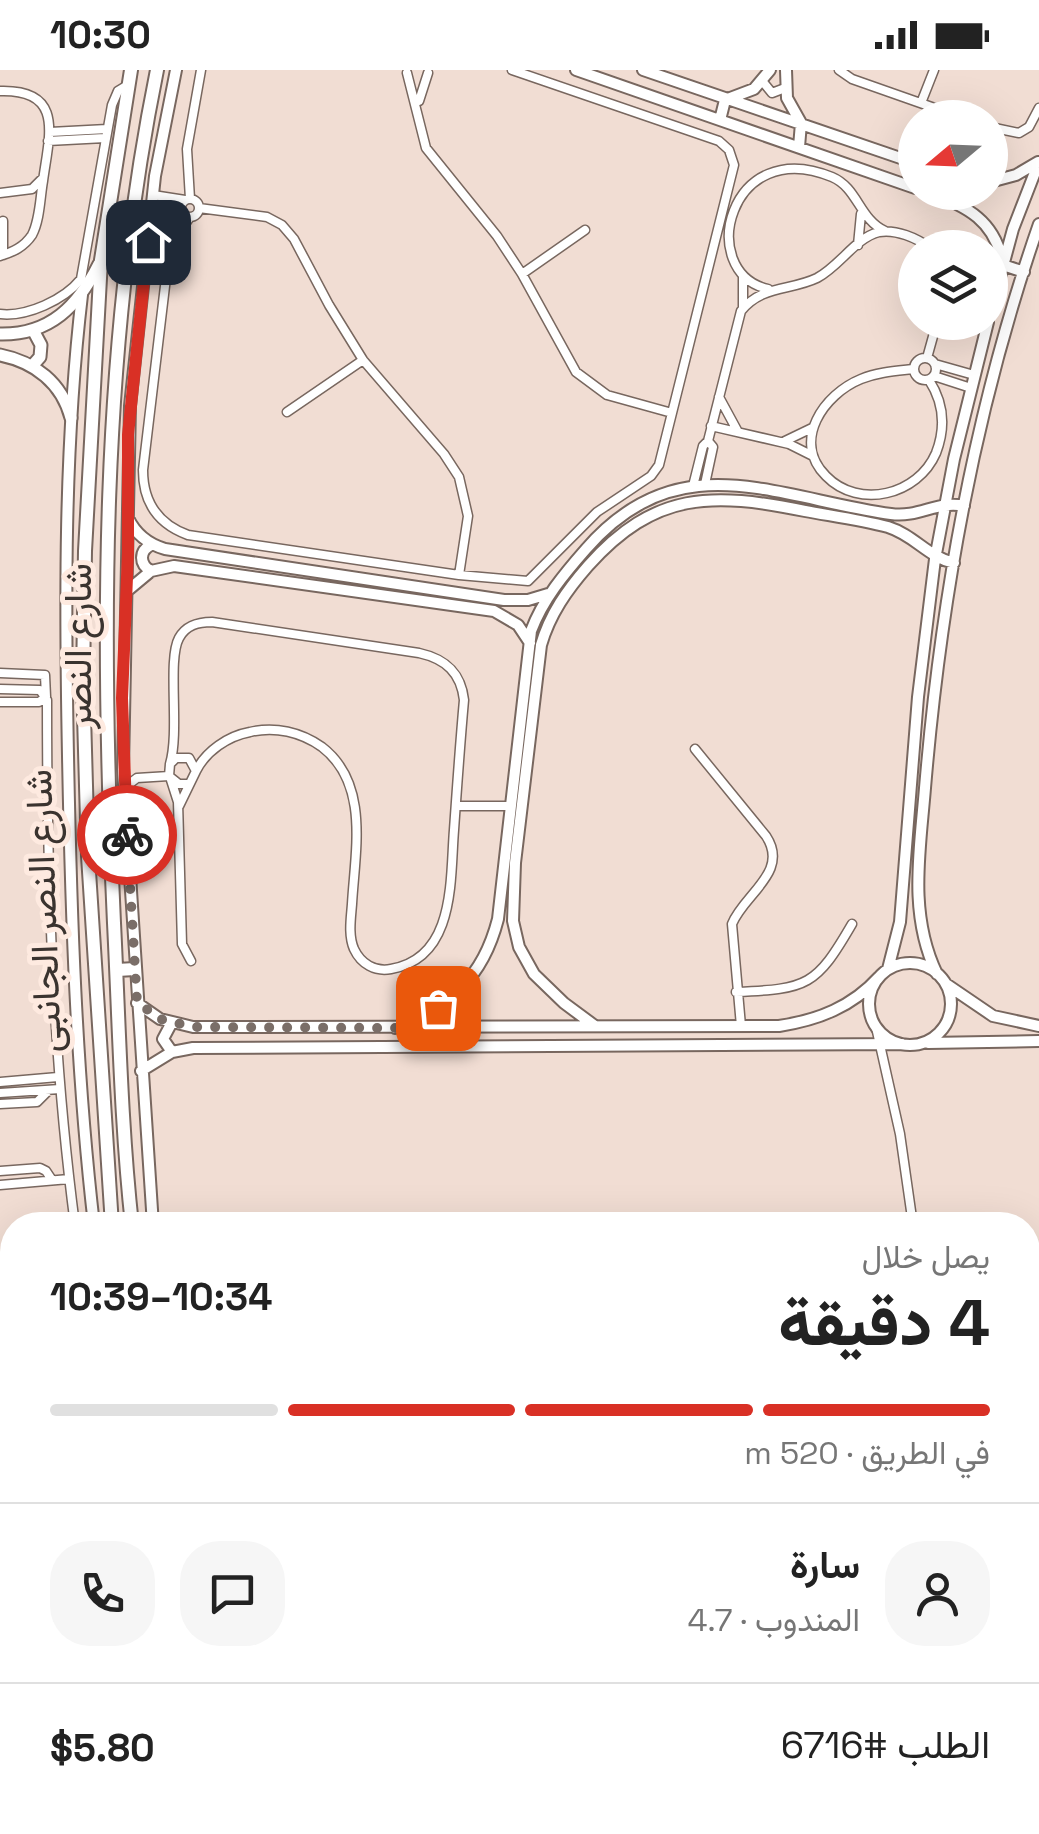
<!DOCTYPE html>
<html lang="ar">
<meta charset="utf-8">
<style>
:root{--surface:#fff;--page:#f6f6f6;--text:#222;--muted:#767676;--line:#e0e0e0;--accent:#d93025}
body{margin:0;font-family:"Space Grotesk",Vazirmatn,sans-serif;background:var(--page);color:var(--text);direction:rtl;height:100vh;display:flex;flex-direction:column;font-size:38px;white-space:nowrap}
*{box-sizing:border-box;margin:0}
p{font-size:32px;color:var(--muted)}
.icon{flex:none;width:55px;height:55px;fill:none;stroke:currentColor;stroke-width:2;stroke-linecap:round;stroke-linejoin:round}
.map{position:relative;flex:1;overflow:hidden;direction:ltr}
.panel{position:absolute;left:0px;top:1142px;width:1040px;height:622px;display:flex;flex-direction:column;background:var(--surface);border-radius:40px 40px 0 0;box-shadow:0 10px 40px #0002;direction:rtl}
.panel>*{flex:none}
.needle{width:65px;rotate:251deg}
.fabs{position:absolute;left:898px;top:30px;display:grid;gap:20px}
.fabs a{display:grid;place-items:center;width:110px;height:110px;border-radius:50%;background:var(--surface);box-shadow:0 10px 40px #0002;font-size:50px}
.pin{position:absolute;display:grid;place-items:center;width:85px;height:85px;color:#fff;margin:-42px;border-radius:20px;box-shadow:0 5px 15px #0006}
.courier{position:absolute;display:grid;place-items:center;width:100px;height:100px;margin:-50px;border:8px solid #d93025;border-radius:50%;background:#fff;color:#222;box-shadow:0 2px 12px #0007}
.summary em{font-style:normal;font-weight:800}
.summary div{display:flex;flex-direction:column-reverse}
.summary{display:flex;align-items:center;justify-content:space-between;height:170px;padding:0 50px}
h1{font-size:65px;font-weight:800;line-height:75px}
.bar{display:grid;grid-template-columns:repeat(4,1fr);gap:15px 10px;align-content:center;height:120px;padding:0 50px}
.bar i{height:12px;border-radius:8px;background:var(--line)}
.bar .current{background:var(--accent)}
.bar p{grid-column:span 4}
.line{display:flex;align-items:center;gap:25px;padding:0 50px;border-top:2px solid var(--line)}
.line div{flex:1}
.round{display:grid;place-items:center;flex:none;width:105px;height:105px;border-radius:40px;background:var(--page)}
.status{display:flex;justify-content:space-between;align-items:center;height:70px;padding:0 50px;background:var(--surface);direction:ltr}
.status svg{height:28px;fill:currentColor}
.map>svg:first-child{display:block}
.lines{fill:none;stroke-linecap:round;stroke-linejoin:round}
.minor-casing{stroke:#78675f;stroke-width:11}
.tertiary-casing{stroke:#78675f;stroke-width:14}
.secondary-casing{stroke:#78675f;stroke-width:15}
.primary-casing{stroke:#78675f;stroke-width:16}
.minor{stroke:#fff;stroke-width:8}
.tertiary{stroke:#fff;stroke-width:10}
.secondary{stroke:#fff;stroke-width:11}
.primary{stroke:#fff;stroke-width:12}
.done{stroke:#7a6e68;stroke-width:10;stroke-dasharray:0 18}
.route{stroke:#d93025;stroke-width:12}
.labels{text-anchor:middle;stroke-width:10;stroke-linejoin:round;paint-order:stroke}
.street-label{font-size:38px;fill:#3a332f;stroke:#feeae0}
</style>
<div class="status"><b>10:30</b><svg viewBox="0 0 49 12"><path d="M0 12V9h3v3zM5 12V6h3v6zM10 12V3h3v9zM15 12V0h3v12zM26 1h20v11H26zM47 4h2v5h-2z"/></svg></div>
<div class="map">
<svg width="1039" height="1764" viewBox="0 0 1039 1764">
<rect width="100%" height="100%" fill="#f1ddd3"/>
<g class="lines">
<defs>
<path id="minor" d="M839,0L852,9L963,48
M407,3L426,78L497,166L522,204L576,302L607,325L672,343
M763,12L772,23L785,18
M0,21C65,19 49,66 43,111C40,128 40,150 32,165C24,177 13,182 0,186
M419,31L428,3
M921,33L934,0
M990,57L1019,63L1029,57L1039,38
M50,62L107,59
M48,71L105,68
M0,123L32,119L41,110
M153,125L185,130
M181 138a9 9 0 1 1 18 0a9 9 0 1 1-18 0Z
M190,129L187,79L201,0
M152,137L181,142
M199,138L267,147L282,155L294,169L329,235L363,290L444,384L459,407L468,446L459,505
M190,147L173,172L168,191L143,400C143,432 158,454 188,465L459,505L528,511L597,442L651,406L659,395L734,95L729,80L719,71L512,0
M858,175L861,144
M3,185V151
M522,204L585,160
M768,219C695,202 729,64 832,107C858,118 859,149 885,161
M743,237V206
M0,244C27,247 64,230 81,209L112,35L118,21L128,15
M927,288L937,252
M914 299a11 11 0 1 1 22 0a11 11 0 1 1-22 0Z
M935,294L974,305
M914,299C896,301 878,302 861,309C824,324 791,371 826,406C859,440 918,425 936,383C946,357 944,333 929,310
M934,306L971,318
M719,327L738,362
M287,342L363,290
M711,356L789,374L813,386
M708,371L741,241C762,215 790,221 817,208C840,196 855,168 879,162C896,159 917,168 930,178
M785,371L812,358
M693,416L703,376L708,371L713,377L705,414
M0,603L45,605L46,627L39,632H0
M0,619L40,620L47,630C47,805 52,981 75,1155
M695,679L766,766C790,802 744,824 732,854L741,956
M170,694C180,661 167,590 179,568C186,555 198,552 212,552L419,583C446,589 461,603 464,630C460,674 457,717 454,760C450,809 456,888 391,899C375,902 361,894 354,879C348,865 351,848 352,834C355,781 370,714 322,677C301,662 275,656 250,662C228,666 206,681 196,701
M171,710L178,732L182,874L191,891
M124,718L137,708L169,706
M179,736L196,701L189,688H176L170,694L169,706L179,714H188
M456,736H510
M736,922C808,919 816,916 852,854
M876,957L900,1064L913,1155
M0,1012L58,1007
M0,1023L60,1019
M0,1034L37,1032L49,1020
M0,1101L40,1098L46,1101L52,1110
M0,1115L69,1109
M0,1269L6,1280L12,1283
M0,1353L12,1350
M0,1366L12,1363
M0,1379L12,1376
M0,1465L12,1468
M0,1529L12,1487
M0,1590H12
M0,1678L12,1679
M0,1741L12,1742
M199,1752L221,1764
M506,1752L1021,1763L1025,1752
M646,1754L658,1764
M477,1764L478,1752
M496,1764V1752"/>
<path id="tertiary" d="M576,0L915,118
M643,0L915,93
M786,0L787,28L801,53L799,77
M720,50L725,30L754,19L770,0
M990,112L1016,105L1038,92
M928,122C967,136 996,151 1003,195L1024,202
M82,225C64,378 65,532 68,686C71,843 76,1000 94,1155
M990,244L1013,159L1039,92
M128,448C136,465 148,474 165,479L504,530H528L548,524
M151,501C139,494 139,481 151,475
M127,521L151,501L174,496L494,541L518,555L530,573
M869 934a41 41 0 1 1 82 0a41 41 0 1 1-82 0Z
M888,899L900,852L918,627L935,489L954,389L988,252
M937,904C908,844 920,781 925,718C941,527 976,335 1039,154
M946,914L993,946L1039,956
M137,933L160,949L193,957L779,956C818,950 852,937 879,907
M171,954L163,969L172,982
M595,956L564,933L534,904L519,877L513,851L515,793L541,575C550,544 567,520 588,496C655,421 712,422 805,441C832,446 861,450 888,457C914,465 928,487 954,493
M395,958C451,932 482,911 498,849L531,561C543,529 564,504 586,479C679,372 776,428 891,444C919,448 938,430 964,436
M928,973L1039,971
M141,1001L172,982L193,978L902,974
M153,1155L123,699L130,336L155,106L176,0
M0,1696H12
M0,1723H12"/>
<path id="secondary" d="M0,264C50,265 78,236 99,194
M0,285C35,292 62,313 71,348
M32,296L40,287L41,275L33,260"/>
<path id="primary" d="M117,900L135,899
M112,1155L88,786L83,610L85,481L101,190L131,0
M132,1155C121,1055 119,953 114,853C101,568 100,280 157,0
M1028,1716H1039
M1028,1744L1039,1745
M238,1752L254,1764
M546,1753V1752
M310,1764L321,1752"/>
</defs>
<use href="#minor" class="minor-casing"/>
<use href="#tertiary" class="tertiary-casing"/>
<use href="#secondary" class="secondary-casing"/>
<use href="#primary" class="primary-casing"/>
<use href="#minor" class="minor"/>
<use href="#tertiary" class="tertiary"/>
<use href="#secondary" class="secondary"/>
<use href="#primary" class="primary"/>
</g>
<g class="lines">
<path class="done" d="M127,765L137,932L160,949L193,957L395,958L438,938"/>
<path class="route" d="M127,765L122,628L128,483V365L148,172"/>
</g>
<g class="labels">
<g class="street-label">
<text transform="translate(78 576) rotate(-90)" y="13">شارع النصر</text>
<text transform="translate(43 841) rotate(-92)" y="13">شارع النصر الجانبى</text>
</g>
</g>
</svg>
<div class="fabs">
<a><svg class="needle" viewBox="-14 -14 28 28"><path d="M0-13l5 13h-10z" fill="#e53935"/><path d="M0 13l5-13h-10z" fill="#767676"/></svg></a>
<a><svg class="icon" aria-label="layers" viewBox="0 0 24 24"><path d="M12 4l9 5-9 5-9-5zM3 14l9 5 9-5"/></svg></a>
</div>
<div class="pin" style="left:438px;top:938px;background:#ea580c"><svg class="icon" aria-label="bag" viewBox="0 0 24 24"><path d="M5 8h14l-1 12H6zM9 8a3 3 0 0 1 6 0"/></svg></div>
<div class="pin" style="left:148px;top:172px;background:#1f2937"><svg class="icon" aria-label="home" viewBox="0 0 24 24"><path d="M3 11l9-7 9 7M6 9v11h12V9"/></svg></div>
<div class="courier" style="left:127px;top:765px"><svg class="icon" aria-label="bike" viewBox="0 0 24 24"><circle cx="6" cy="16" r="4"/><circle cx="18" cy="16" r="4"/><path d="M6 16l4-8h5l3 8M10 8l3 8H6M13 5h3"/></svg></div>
<section class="panel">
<div class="summary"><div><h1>4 دقيقة</h1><p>يصل خلال</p></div><em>10:34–10:39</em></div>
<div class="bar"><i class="current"></i><i class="current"></i><i class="current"></i><i></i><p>في الطريق · 520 m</p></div>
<div class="line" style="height:180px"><a class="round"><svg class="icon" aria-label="person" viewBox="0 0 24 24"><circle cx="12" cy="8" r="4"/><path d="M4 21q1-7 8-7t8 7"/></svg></a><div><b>سارة</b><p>المندوب · 4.7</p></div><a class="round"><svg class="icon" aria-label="chat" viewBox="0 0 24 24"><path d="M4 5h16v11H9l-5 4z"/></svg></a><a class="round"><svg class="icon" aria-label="phone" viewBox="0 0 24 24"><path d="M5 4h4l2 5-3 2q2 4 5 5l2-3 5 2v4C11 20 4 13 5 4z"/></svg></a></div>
<div class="line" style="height:130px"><div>الطلب #6716</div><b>$5.80</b></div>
</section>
</div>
